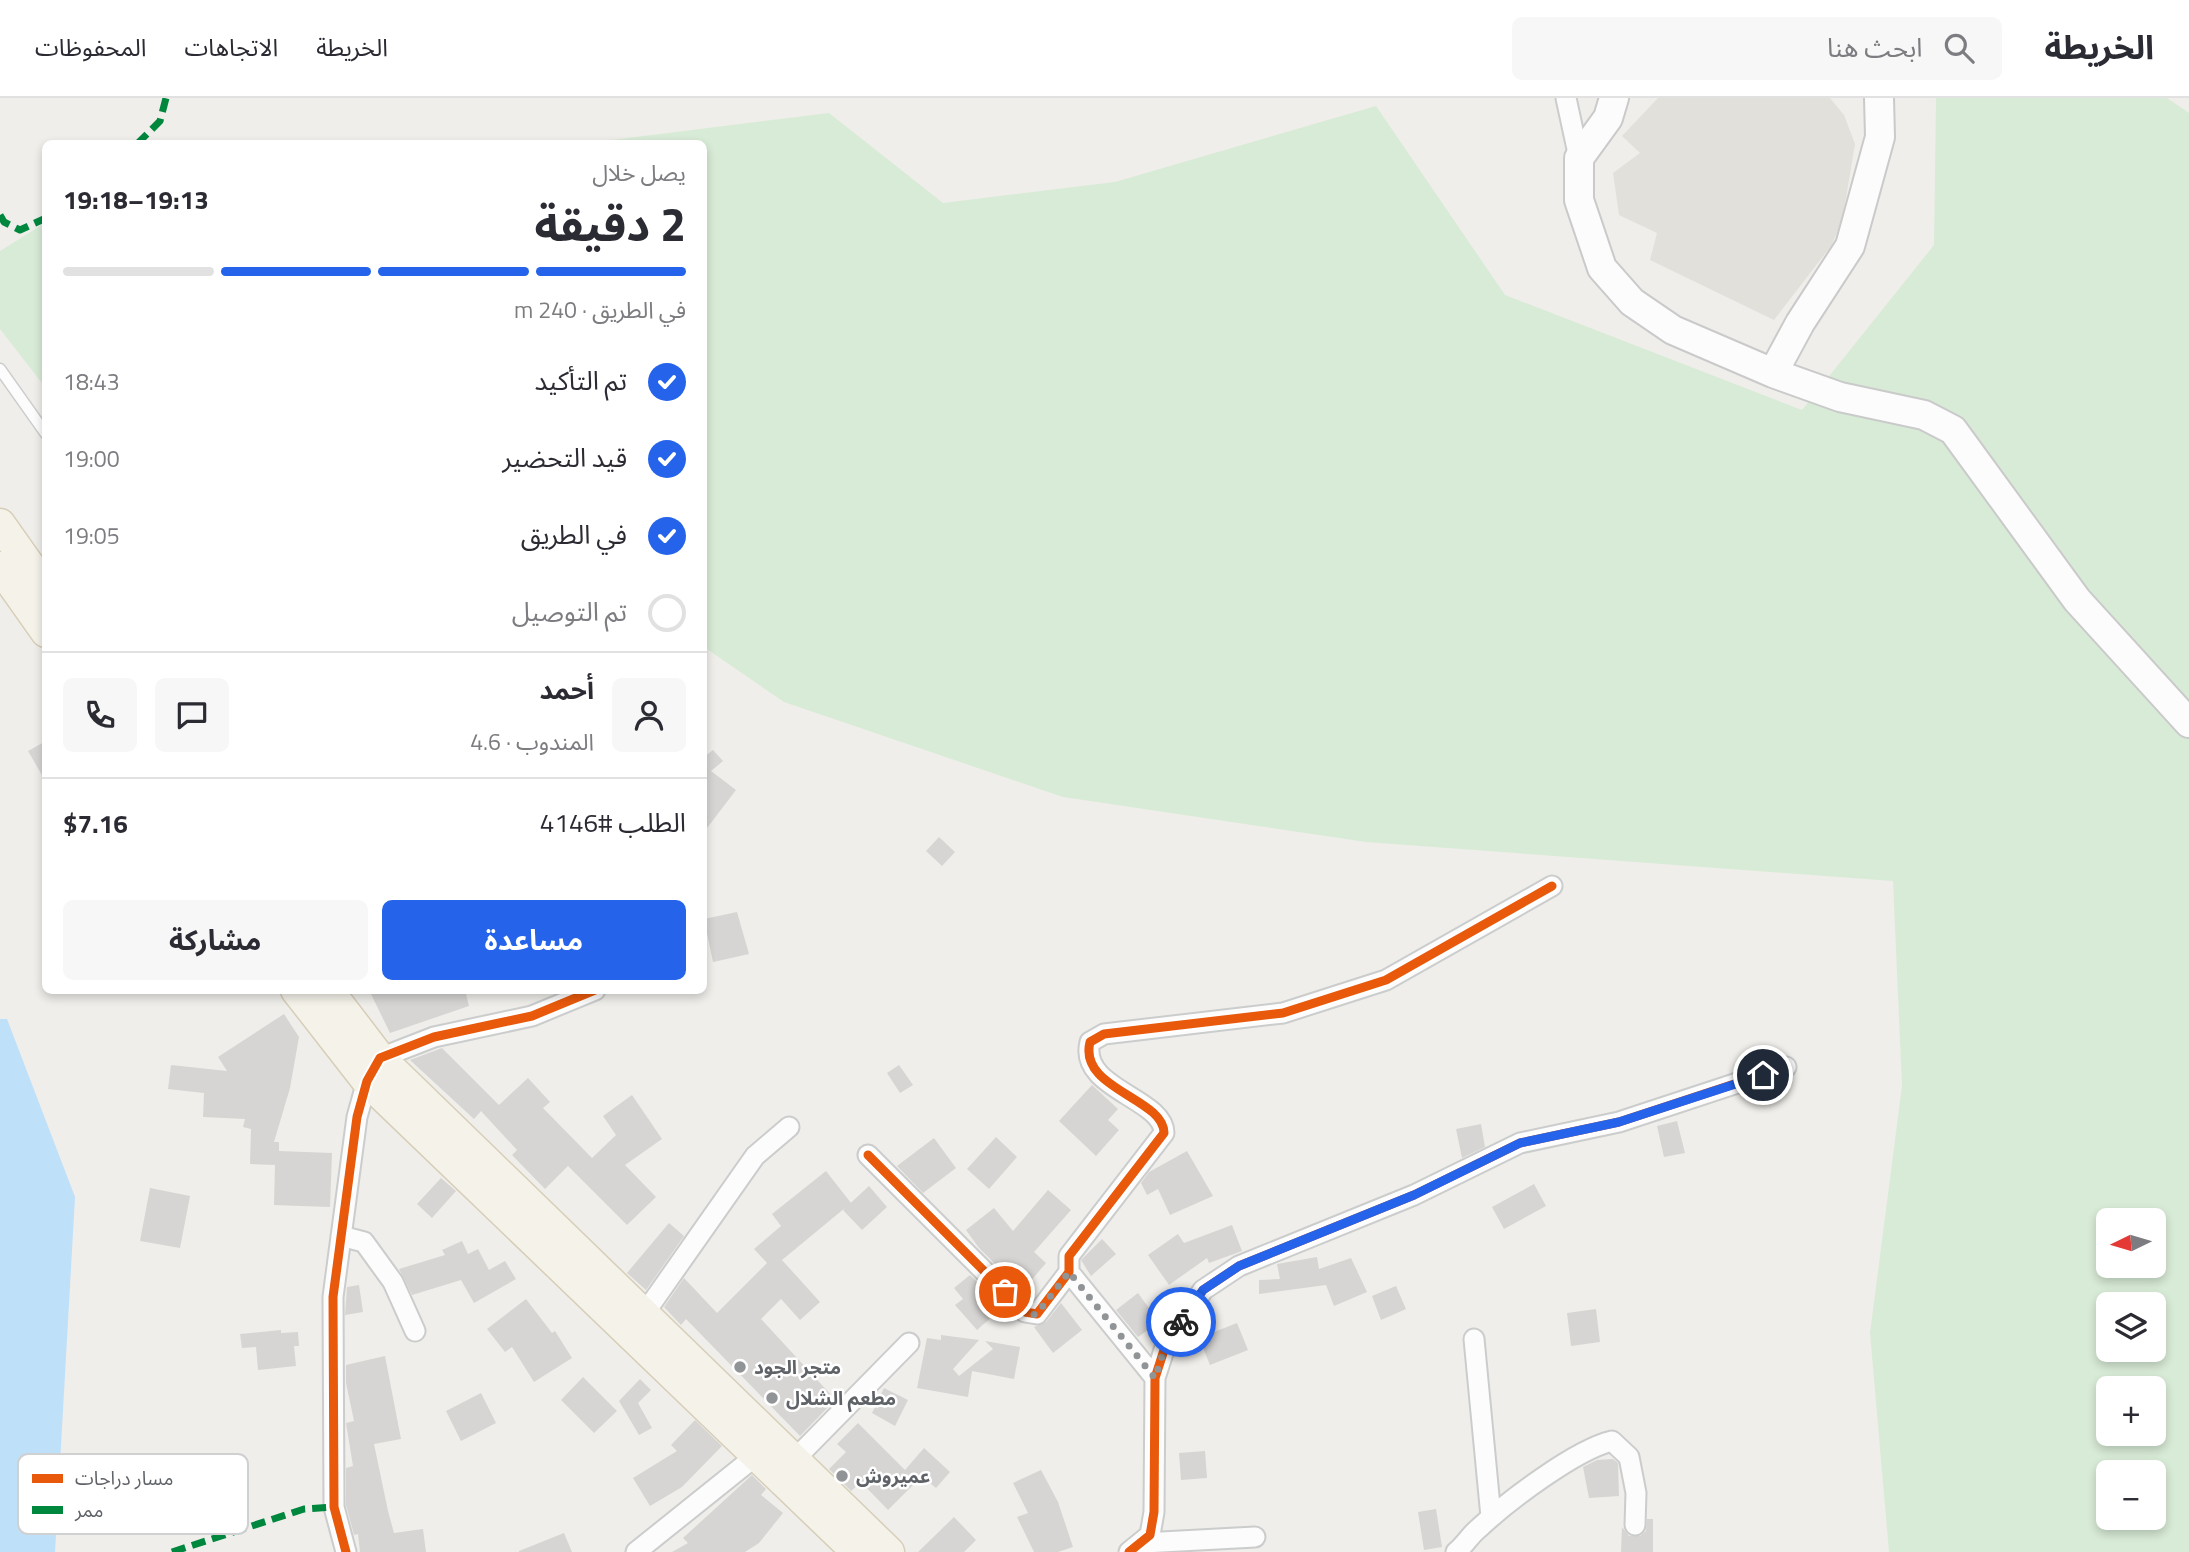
<!DOCTYPE html>
<html lang="ar">
<meta charset="utf-8">
<style>
:root{--surface:#fff;--page:#f7f7f7;--text:#2b2b33;--muted:#7c7c81;--line:#e1e1e2;--accent:#2563eb}
body{margin:0;font-family:"Titillium Web","Noto Sans Arabic",sans-serif;background:var(--page);color:var(--text);direction:rtl;height:100vh;display:flex;flex-direction:column;font-size:26px;white-space:nowrap}
*{box-sizing:border-box;margin:0}
p{font-size:23px;color:var(--muted)}
.icon{flex:none;width:38px;height:38px;fill:none;stroke:currentColor;stroke-width:2;stroke-linecap:round;stroke-linejoin:round}
.map{position:relative;flex:1;overflow:hidden;direction:ltr}
.details{position:absolute;left:42px;top:42px;width:665px;height:854px;display:flex;flex-direction:column;background:var(--surface);border-radius:10px;box-shadow:0 4px 10px #0003;direction:rtl}
.details>*{flex:none}
.needle{width:46px;rotate:265deg}
.controls{position:absolute;left:2096px;top:1110px;display:grid;gap:14px}
.controls a{display:grid;place-items:center;width:70px;height:70px;border-radius:10px;background:var(--surface);box-shadow:0 4px 10px #0003;font-size:35px}
.pin{position:absolute;display:grid;place-items:center;width:60px;height:60px;color:#fff;margin:-30px;border:4px solid #fff;border-radius:50%;box-shadow:0 2px 7px #0007}
.courier{position:absolute;display:grid;place-items:center;width:70px;height:70px;margin:-35px;border:5px solid #2563eb;border-radius:50%;background:#fff;color:#222;box-shadow:0 2px 9px #0007}
.overview em{font-style:normal;font-weight:700}
.overview div{display:flex;flex-direction:column-reverse}
.overview{display:flex;align-items:center;justify-content:space-between;height:119px;padding:0 21px}
h1{font-size:46px;font-weight:700;line-height:52px}
.bar{display:grid;grid-template-columns:repeat(4,1fr);gap:10px 7px;align-content:center;height:84px;padding:0 21px}
.bar i{height:9px;border-radius:5px;background:var(--line)}
.bar .active{background:var(--accent)}
.bar p{grid-column:span 4}
.line{display:flex;align-items:center;gap:18px;padding:0 21px;border-top:2px solid var(--line)}
.line div{flex:1}
.round{display:grid;place-items:center;flex:none;width:74px;height:74px;border-radius:10px;background:var(--page)}
ol{padding:0 21px;list-style:none}
li{display:flex;align-items:center;gap:21px;height:77px}
li p{margin-inline-start:auto}
li .icon{padding:7px;border-radius:50%;background:var(--accent);color:#fff;stroke-width:4}
li:last-child{color:var(--muted)}
li i{width:38px;height:38px;border:4px solid var(--line);border-radius:50%}
.action{display:flex;gap:14px;margin-top:auto;padding:14px 21px}
.action a{flex:1;height:80px;border-radius:10px;background:var(--accent);color:#fff;font-size:28px;font-weight:700;line-height:80px;text-align:center}
.action a+a{background:var(--page);color:var(--text)}
header{display:flex;align-items:center;gap:42px;box-sizing:border-box;height:98px;padding:0 35px;background:var(--surface);border-bottom:2px solid var(--line)}
header strong{font-size:33px}
nav{display:flex;gap:38px;margin-inline-start:auto;font-size:24px}
.search{width:490px;height:63px;background:var(--page);display:flex;align-items:center;gap:18px;box-sizing:border-box;padding:0 24px;border-radius:10px;color:var(--muted);font-size:26px}
.map>svg:first-child{display:block}
.education{fill:#e2e0da}
.green{fill:#d8ebd6;fill-rule:evenodd}
.water{fill:#bfe0f9}
.building{fill:#d6d5d3}
.lines{fill:none;stroke-linecap:round;stroke-linejoin:round}
.lane-casing{stroke:#cbcccc;stroke-width:13}
.street-casing{stroke:#cbcccc;stroke-width:23}
.secondary-casing{stroke:#cacacb;stroke-width:32}
.primary-casing{stroke:#d7ceb8;stroke-width:33}
.lane{stroke:#fdfcfc;stroke-width:10}
.street{stroke:#fdfcfc;stroke-width:19}
.secondary{stroke:#fdfcfc;stroke-width:28}
.primary{stroke:#f4f2e9;stroke-width:30}
.quiet{stroke:#00873e;stroke-width:7;stroke-dasharray:14 7;stroke-linecap:butt}
.cycleway-casing{stroke:#fff;stroke-width:13}
.cycleway{stroke:#e8590c;stroke-width:9}
.done{stroke:#919496;stroke-width:7;stroke-dasharray:0 12.6}
.route{stroke:#2563eb;stroke-width:9}
.poi-dot{fill:#919496;stroke:#fff;stroke-width:2.5}
.labels{text-anchor:middle;stroke-width:5;stroke-linejoin:round;paint-order:stroke}
.poi-label{font-size:19px;font-weight:bold;fill:#5f6368;stroke:#fff;text-anchor:start}
.key{fill:#fff;stroke:#cfd0d2;stroke-width:2}
.key-label{font-size:19px;fill:#5f6368}
</style>
<header>
<strong>الخريطة</strong>
<div class="search"><svg class="icon" aria-label="search" viewBox="0 0 24 24"><circle cx="10" cy="10" r="6"/><path d="M15 15l6 6"/></svg>ابحث هنا</div>
<nav><a>الخريطة</a><a>الاتجاهات</a><a>المحفوظات</a></nav>
</header>
<div class="map">
<svg width="2189" height="1454" viewBox="0 0 2189 1454">
<rect width="100%" height="100%" fill="#efeeea"/>
<path class="education" d="M1658,0H1830L1844,17L1855,46L1842,124L1831,148L1774,222L1650,162L1657,135L1619,117L1613,75L1640,55L1622,38Z"/>
<path class="green" d="M1936,0H2167L2189,15V1454H1889L1870,1235L1902,988L1893,783L1366,744L1063,699L784,604L704,549V46H580L829,15L943,105L1115,84L1376,8L1505,197L1802,312L1934,147ZM2109,1122H2154V1167H2109ZM2109,1206H2154V1251H2109ZM2109,1290H2154V1335H2109ZM2109,1374H2154V1419H2109Z
M45,125V289L0,231V153Z"/>
<path class="water" d="M0,921H7L75,1099L55,1454H0Z"/>
<path class="building" d="M46,643V684L28,653Z
M713,652L723,663L711,673L736,692L704,734V659Z
M939,739L955,754L942,768L926,753Z
M737,814L749,856L713,864L704,821Z
M369,892H465L469,908L390,935Z
M284,916L299,939L290,990L274,1044H279V1053L332,1055L330,1109L274,1107L275,1067L250,1066L251,1031L243,1029L245,1021L203,1019L204,995L168,991L171,967L227,973L218,959Z
M442,950L499,1007L528,980L550,1004L543,1010L592,1060L616,1037L603,1018L632,997L662,1041L625,1067L656,1099L627,1127L568,1068L545,1091L512,1057L517,1052L481,1013L474,1021L410,962Z
M899,967L913,987L900,995L887,975Z
M1092,987L1118,1011L1108,1022L1119,1032L1096,1058L1059,1023Z
M1677,1023L1685,1055L1664,1059L1657,1028Z
M1481,1026L1485,1049L1462,1060L1456,1031Z
M996,1039L1017,1059L989,1091L967,1071Z
M934,1040L956,1070L923,1095L897,1068Z
M1187,1053L1213,1098L1170,1117L1158,1091L1147,1097L1141,1085L1149,1074Z
M826,1073L851,1105L782,1162L820,1204L800,1222L781,1201L761,1221L833,1299L834,1303L800,1338L686,1221L681,1227L664,1209L684,1180L717,1215L767,1165L754,1151L781,1128L772,1116Z
M441,1080L456,1093L432,1120L417,1106Z
M1534,1086L1546,1108L1504,1131L1492,1109Z
M869,1088L887,1109L862,1132L843,1112Z
M150,1090L190,1098L180,1150L140,1143Z
M1048,1092L1071,1112L1034,1154L1046,1165L1022,1193L979,1150L966,1132L994,1110L1013,1133Z
M669,1125L684,1138L646,1192L627,1175Z
M1232,1127L1242,1153L1209,1165L1207,1160L1169,1187L1148,1157L1178,1136L1184,1145Z
M1102,1141L1116,1156L1091,1178L1081,1162Z
M462,1143L468,1156L478,1151L489,1172L505,1163L516,1181L474,1205L461,1182L412,1197L399,1171L445,1157L442,1152Z
M1317,1159L1319,1171L1351,1160L1367,1194L1334,1208L1326,1187L1259,1196V1182L1280,1181L1277,1166Z
M970,1177L1003,1209L977,1232L955,1207L963,1201L954,1190Z
M359,1187L363,1214L345,1217L347,1189Z
M1396,1188L1406,1211L1381,1222L1372,1198Z
M1138,1195L1159,1224L1138,1239L1116,1212Z
M526,1201L552,1235L555,1233L572,1260L534,1284L512,1249L505,1254L487,1231Z
M1061,1205L1082,1232L1053,1255L1034,1229L1046,1224Z
M1596,1211L1600,1244L1571,1248L1567,1215Z
M1237,1225L1248,1252L1210,1267L1199,1240Z
M281,1232V1235L298,1234L299,1248H294L296,1268L258,1272L256,1249L242,1250L240,1236Z
M941,1237L979,1242L953,1271L959,1278L993,1251L985,1243L1020,1249L1014,1281L972,1273L968,1299L917,1290L927,1240L941,1242Z
M385,1258L401,1341L374,1346L388,1413L394,1435L423,1431L426,1454H360L358,1436L354,1437L346,1407V1370L353,1368L346,1325L354,1323L346,1285V1267Z
M583,1279L617,1313L594,1335L561,1302Z
M640,1281L651,1292L638,1305L652,1330L639,1337L619,1303Z
M884,1290L908,1302L895,1328L872,1315Z
M481,1295L496,1325L461,1343L446,1313Z
M695,1322L722,1348L682,1389L650,1408L633,1380L677,1353L671,1347Z
M858,1325L905,1372L924,1350L950,1374L936,1390L922,1378L888,1412L861,1384L851,1393L829,1371L846,1354L837,1346Z
M1205,1353L1207,1380L1181,1382L1179,1355Z
M1613,1361L1618,1365L1619,1398L1589,1400L1583,1369L1597,1362Z
M1041,1372L1058,1404L1073,1449L1058,1454H1034L1017,1419L1028,1415L1013,1385Z
M752,1377L766,1391L761,1397L783,1415L759,1445L745,1454H672L688,1445L683,1440Z
M1436,1411L1442,1449L1424,1452L1418,1414Z
M954,1419L976,1442L964,1454H918Z
M1647,1421H1653V1454H1621L1622,1429L1629,1438H1640L1646,1433Z
M564,1435L572,1454H519V1453Z"/>
<g class="lines">
<defs>
<path id="lane" d="M0,271L46,336"/>
<path id="street" d="M1566,0L1579,60
M868,1057L1025,1214L1037,1216L1069,1174V1158L1164,1035C1164,1000 1078,991 1090,944L1104,936L1283,915L1386,882L1552,788
M341,1138L364,1144L393,1184L415,1233
M1069,1174L1155,1280
M644,1216L755,1058L789,1029
M1474,1241L1491,1419
M794,1362L909,1245
M1146,1451L1143,1445L1255,1439
M346,1454L334,1409L333,1199L357,1019L367,983L380,960L434,939L532,918L595,892
M636,1454L757,1357
M1129,1454L1150,1437L1154,1414L1155,1280L1165,1249L1203,1192L1239,1168L1414,1097L1520,1045L1619,1024L1786,969
M1456,1454C1465,1447 1470,1437 1479,1430C1508,1403 1575,1352 1612,1343L1629,1359L1636,1395L1635,1427"/>
<path id="secondary" d="M1614,0L1608,20L1579,60V102L1602,170L1632,204L1673,232L1773,275L1840,299L1924,317L1953,332L2077,502L2189,625
M1773,275L1800,225L1850,148L1880,39L1879,0"/>
<path id="primary" d="M0,426L46,491
M0,469L46,534
M296,892L367,983L857,1454
M328,892L380,960L889,1454"/>
</defs>
<use href="#lane" class="lane-casing"/>
<use href="#street" class="street-casing"/>
<use href="#secondary" class="secondary-casing"/>
<use href="#primary" class="primary-casing"/>
<use href="#lane" class="lane"/>
<use href="#street" class="street"/>
<use href="#secondary" class="secondary"/>
<use href="#primary" class="primary"/>
<path class="quiet" d="M137,46L160,23L166,0
M0,117L4,124L20,132L46,120
M172,1454L304,1411L334,1409"/>
<defs>
<path id="cycleway" d="M868,1057L1025,1214L1037,1216L1069,1174V1158L1164,1035C1164,1000 1078,991 1090,944L1104,936L1283,915L1386,882L1552,788
M346,1454L334,1409L333,1199L357,1019L367,983L380,960L434,939L532,918L595,892
M1129,1454L1150,1437L1154,1414L1155,1280L1165,1249L1203,1192L1239,1168L1414,1097L1520,1045L1619,1024L1786,969"/>
</defs>
<use href="#cycleway" class="cycleway-casing"/>
<use href="#cycleway" class="cycleway"/>
</g>
<g class="lines">
<path class="done" d="M1005,1194L1031,1217L1037,1216L1069,1174L1155,1280L1165,1249L1181,1224"/>
<path class="route" d="M1181,1224L1203,1192L1239,1168L1414,1097L1520,1045L1619,1024L1763,977"/>
</g>
<g class="poi-dot">
<circle cx="740" cy="1269" r="7"/>
<circle cx="772" cy="1300" r="7"/>
<circle cx="842" cy="1378" r="7"/>
</g>
<g class="labels">
<g class="poi-label">
<text x="754" y="1276">متجر الجود</text>
<text x="786" y="1307">مطعم الشلال</text>
<text x="856" y="1385">عميروش</text>
</g>
</g>
<rect x="18" y="1356" width="230" height="80" rx="10" class="key"/>
<rect x="32" y="1376" width="31" height="9" fill="#e8590c"/>
<rect x="32" y="1408" width="31" height="8" fill="#00873e"/>
<g class="key-label">
<text x="75" y="1387">مسار دراجات</text>
<text x="75" y="1419">ممر</text>
</g>
</svg>
<div class="controls">
<a><svg class="needle" viewBox="-14 -14 28 28"><path d="M0-13l5 13h-10z" fill="#e53935"/><path d="M0 13l5-13h-10z" fill="#7c7c81"/></svg></a>
<a><svg class="icon" aria-label="layers" viewBox="0 0 24 24"><path d="M12 4l9 5-9 5-9-5zM3 14l9 5 9-5"/></svg></a>
<a>+</a>
<a>−</a>
</div>
<div class="pin" style="left:1005px;top:1194px;background:#ea580c"><svg class="icon" aria-label="bag" viewBox="0 0 24 24"><path d="M5 8h14l-1 12H6zM9 8a3 3 0 0 1 6 0"/></svg></div>
<div class="pin" style="left:1763px;top:977px;background:#1f2937"><svg class="icon" aria-label="home" viewBox="0 0 24 24"><path d="M3 11l9-7 9 7M6 9v11h12V9"/></svg></div>
<div class="courier" style="left:1181px;top:1224px"><svg class="icon" aria-label="bike" viewBox="0 0 24 24"><circle cx="6" cy="16" r="4"/><circle cx="18" cy="16" r="4"/><path d="M6 16l4-8h5l3 8M10 8l3 8H6M13 5h3"/></svg></div>
<section class="details">
<div class="overview"><div><h1>2 دقيقة</h1><p>يصل خلال</p></div><em>19:13–19:18</em></div>
<div class="bar"><i class="active"></i><i class="active"></i><i class="active"></i><i></i><p>في الطريق · 240 m</p></div>
<ol>
<li><svg class="icon" aria-label="check" viewBox="0 0 24 24"><path d="M5 12l5 5 9-10"/></svg>تم التأكيد<p>18:43</p></li>
<li><svg class="icon" aria-label="check" viewBox="0 0 24 24"><path d="M5 12l5 5 9-10"/></svg>قيد التحضير<p>19:00</p></li>
<li><svg class="icon" aria-label="check" viewBox="0 0 24 24"><path d="M5 12l5 5 9-10"/></svg>في الطريق<p>19:05</p></li>
<li><i></i>تم التوصيل</li>
</ol>
<div class="line" style="height:126px"><a class="round"><svg class="icon" aria-label="person" viewBox="0 0 24 24"><circle cx="12" cy="8" r="4"/><path d="M4 21q1-7 8-7t8 7"/></svg></a><div><b>أحمد</b><p>المندوب · 4.6</p></div><a class="round"><svg class="icon" aria-label="chat" viewBox="0 0 24 24"><path d="M4 5h16v11H9l-5 4z"/></svg></a><a class="round"><svg class="icon" aria-label="phone" viewBox="0 0 24 24"><path d="M5 4h4l2 5-3 2q2 4 5 5l2-3 5 2v4C11 20 4 13 5 4z"/></svg></a></div>
<div class="line" style="height:91px"><div>الطلب #4146</div><b>$7.16</b></div>
<div class="action"><a>مساعدة</a><a>مشاركة</a></div>
</section>
</div>
